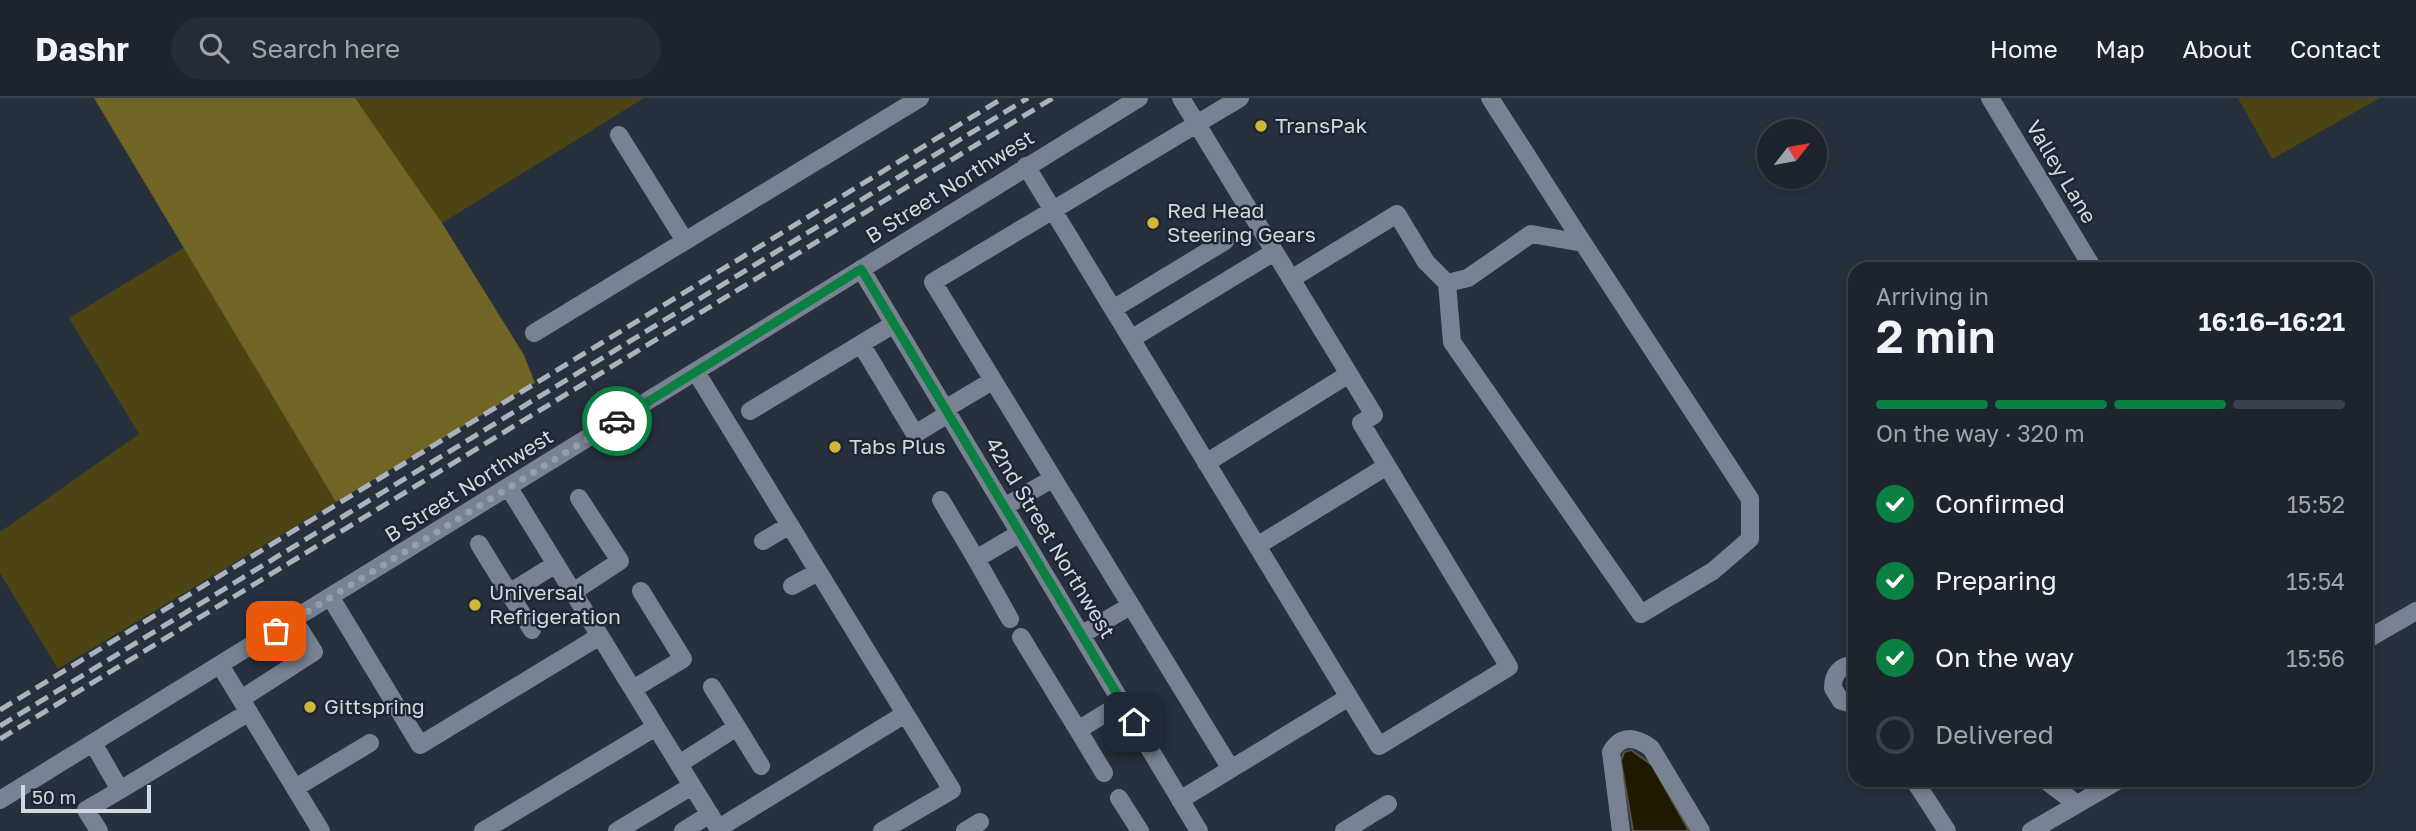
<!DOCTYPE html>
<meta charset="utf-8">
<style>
:root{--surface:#1d242e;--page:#252c36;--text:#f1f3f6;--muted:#a0a4aa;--line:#3b414a;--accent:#0b8043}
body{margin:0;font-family:"Golos Text",sans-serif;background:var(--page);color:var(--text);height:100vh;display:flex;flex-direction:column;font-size:26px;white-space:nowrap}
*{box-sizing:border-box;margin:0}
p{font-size:23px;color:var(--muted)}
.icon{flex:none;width:38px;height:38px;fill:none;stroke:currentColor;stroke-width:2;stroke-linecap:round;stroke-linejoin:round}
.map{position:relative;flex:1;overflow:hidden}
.details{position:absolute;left:1848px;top:164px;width:525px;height:525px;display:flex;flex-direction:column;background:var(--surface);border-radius:21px;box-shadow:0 4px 10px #0003,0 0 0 2px var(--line)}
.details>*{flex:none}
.needle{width:46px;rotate:59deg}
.tools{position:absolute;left:1757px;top:21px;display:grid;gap:14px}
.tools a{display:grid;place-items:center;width:70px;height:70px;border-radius:50%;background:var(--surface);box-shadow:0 4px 10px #0003,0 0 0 2px var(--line);font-size:35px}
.scale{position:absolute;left:21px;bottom:18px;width:130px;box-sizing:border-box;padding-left:7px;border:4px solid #d2d8e1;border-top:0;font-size:19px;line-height:24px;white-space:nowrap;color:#d2d8e1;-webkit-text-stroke:5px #1e2633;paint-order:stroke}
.pin{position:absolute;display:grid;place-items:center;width:60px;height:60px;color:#fff;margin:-30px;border-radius:14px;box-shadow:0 4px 10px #0006}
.courier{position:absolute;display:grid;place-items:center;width:70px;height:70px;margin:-35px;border:5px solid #0b8043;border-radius:50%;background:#fff;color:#222;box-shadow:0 2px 9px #0007}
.headline em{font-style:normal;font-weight:600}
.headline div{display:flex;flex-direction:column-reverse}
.headline{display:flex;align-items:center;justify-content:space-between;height:119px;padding:0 28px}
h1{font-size:46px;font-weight:600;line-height:52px}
.bar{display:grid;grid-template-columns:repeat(4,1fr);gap:10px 7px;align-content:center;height:84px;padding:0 28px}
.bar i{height:9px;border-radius:5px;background:var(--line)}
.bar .on{background:var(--accent)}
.bar p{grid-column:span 4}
ol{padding:0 28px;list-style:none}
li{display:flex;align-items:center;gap:21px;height:77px}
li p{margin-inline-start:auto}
li .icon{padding:7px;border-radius:50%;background:var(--accent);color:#fff;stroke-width:4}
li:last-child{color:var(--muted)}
li i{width:38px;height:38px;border:4px solid var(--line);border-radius:50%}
header{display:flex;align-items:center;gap:42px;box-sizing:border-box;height:98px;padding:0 35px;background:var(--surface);border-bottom:2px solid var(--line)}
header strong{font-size:33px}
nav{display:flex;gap:38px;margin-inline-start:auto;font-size:24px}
.search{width:490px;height:63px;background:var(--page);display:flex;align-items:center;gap:18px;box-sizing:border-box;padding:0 24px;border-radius:38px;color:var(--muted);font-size:26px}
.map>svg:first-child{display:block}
.green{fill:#4d4414}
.forest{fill:#706525}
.water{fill:#1f1900;stroke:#555244;stroke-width:2}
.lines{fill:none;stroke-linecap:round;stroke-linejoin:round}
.minor{stroke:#788292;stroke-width:18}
.rail{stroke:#abb2bc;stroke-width:5;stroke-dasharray:14 7;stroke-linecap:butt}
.done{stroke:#969da8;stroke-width:7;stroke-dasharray:0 12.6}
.route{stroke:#0b8043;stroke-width:9}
.poi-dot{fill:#ceb837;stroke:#1e2633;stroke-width:2.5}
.labels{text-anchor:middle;stroke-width:5;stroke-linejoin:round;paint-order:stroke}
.poi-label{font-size:21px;fill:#d2d8e1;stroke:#1e2633;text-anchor:start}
.street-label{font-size:21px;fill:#d2d8e1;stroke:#1e2633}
</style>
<header>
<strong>Dashr</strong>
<div class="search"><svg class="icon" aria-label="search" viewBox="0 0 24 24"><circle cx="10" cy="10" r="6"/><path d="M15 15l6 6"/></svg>Search here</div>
<nav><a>Home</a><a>Map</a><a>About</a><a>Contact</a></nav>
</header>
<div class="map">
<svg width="2416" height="733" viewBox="0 0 2416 733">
<rect width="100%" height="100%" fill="#27303d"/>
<path class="green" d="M355,0H644L442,125Z
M2238,0H2380L2272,61Z
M185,149L336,404L58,571L0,475V434L139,336L69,220Z"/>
<path class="forest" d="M94,0H355L442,125L524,257L535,285L336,404Z"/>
<path class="water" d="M1631,652L1652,667L1689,733H1633L1621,663L1624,654Z"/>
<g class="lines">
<path class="minor" d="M1181,0L1374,317L1361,325L1509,569L1379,648L1349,599
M1490,0L1583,145
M1990,0L2094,172
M619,37L685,143
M1026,68L1349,599L1180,702
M861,171L1199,733
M1291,181L1397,116L1426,164L1447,185L1468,180L1531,136L1583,145L1750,401V441L1713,473L1641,516L1452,244L1447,185
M1113,211L1225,143
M534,235L920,0
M1131,241L1274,154
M861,246L915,336L948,316
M696,274L952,692L882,733
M945,311L992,283
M750,313L894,226
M1206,365L1349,276
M509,390L720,733
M941,402L976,461L1020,435
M1004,409L1052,381
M763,443L790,427
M479,446L532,532
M1257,448L1387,368
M976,461L1010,521
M792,488L818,474
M573,494L620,463L579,400
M509,495L556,466
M331,500L420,647L600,538
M1081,537L1130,508
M1021,539L1078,632L1122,605
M2366,542L2416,513
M220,567L321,733
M1855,567C1840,567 1833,576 1833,590L1841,603L1855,606
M633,591L683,561L641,493
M241,601L314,554L294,522
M737,629L761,668
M1078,632L1104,675
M93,645L120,692L249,614
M679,666L737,629L712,589
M1231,671L933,184L1240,0
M1914,682L1947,733
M2045,682L2077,706
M295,690L370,645
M1119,700L1140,733
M0,702L1139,0
M719,730L905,616
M99,733L86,712L120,692
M483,733L656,629
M617,733L692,688
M683,733L710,716
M965,733L980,724
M1344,733L1388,706
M1621,733L1611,654C1621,636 1636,639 1651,650L1701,733
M2031,733L2119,682"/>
<path class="rail" d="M0,612L1003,0
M0,628L1028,0
M0,641L1053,0"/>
</g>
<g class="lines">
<path class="done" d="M276,533L617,323"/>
<path class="route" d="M617,323L861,171L1134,624"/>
</g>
<g class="poi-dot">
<circle cx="1261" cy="28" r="7"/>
<circle cx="1153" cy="125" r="7"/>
<circle cx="835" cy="349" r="7"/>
<circle cx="475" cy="507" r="7"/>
<circle cx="310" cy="609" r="7"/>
</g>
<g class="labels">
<g class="poi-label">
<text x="1275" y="35">TransPak</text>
<text x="1167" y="120">Red Head<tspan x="1167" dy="24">Steering Gears</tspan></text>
<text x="849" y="356">Tabs Plus</text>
<text x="489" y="502">Universal<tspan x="489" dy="24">Refrigeration</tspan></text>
<text x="324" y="616">Gittspring</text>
</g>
<g class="street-label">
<text transform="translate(2061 74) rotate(59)" y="7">Valley Lane</text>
<text transform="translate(950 89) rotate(-32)" y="7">B Street Northwest</text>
<text transform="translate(469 388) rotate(-32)" y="7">B Street Northwest</text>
<text transform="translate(1050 440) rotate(59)" y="7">42nd Street Northwest</text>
</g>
</g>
</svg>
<div class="tools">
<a><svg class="needle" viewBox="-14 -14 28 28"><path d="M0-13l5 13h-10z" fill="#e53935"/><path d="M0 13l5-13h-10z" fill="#a0a4aa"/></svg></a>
</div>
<div class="scale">50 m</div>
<div class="pin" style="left:276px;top:533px;background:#ea580c"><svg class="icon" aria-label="bag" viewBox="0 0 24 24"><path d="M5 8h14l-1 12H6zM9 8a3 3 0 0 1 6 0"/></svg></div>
<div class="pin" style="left:1134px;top:624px;background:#1f2937"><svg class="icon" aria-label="home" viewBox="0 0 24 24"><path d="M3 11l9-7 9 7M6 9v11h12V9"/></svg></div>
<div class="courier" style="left:617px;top:323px"><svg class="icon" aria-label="car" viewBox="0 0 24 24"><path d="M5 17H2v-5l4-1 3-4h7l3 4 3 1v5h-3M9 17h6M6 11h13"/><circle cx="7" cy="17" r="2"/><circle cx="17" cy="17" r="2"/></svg></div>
<section class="details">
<div class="headline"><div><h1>2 min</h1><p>Arriving in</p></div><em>16:16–16:21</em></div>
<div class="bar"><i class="on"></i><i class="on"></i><i class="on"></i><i></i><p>On the way · 320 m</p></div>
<ol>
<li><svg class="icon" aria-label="check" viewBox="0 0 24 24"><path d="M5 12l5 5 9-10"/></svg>Confirmed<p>15:52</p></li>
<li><svg class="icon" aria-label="check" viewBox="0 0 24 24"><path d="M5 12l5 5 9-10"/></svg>Preparing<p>15:54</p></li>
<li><svg class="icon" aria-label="check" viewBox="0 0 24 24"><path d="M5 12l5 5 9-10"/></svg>On the way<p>15:56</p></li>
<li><i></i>Delivered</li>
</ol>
</section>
</div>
